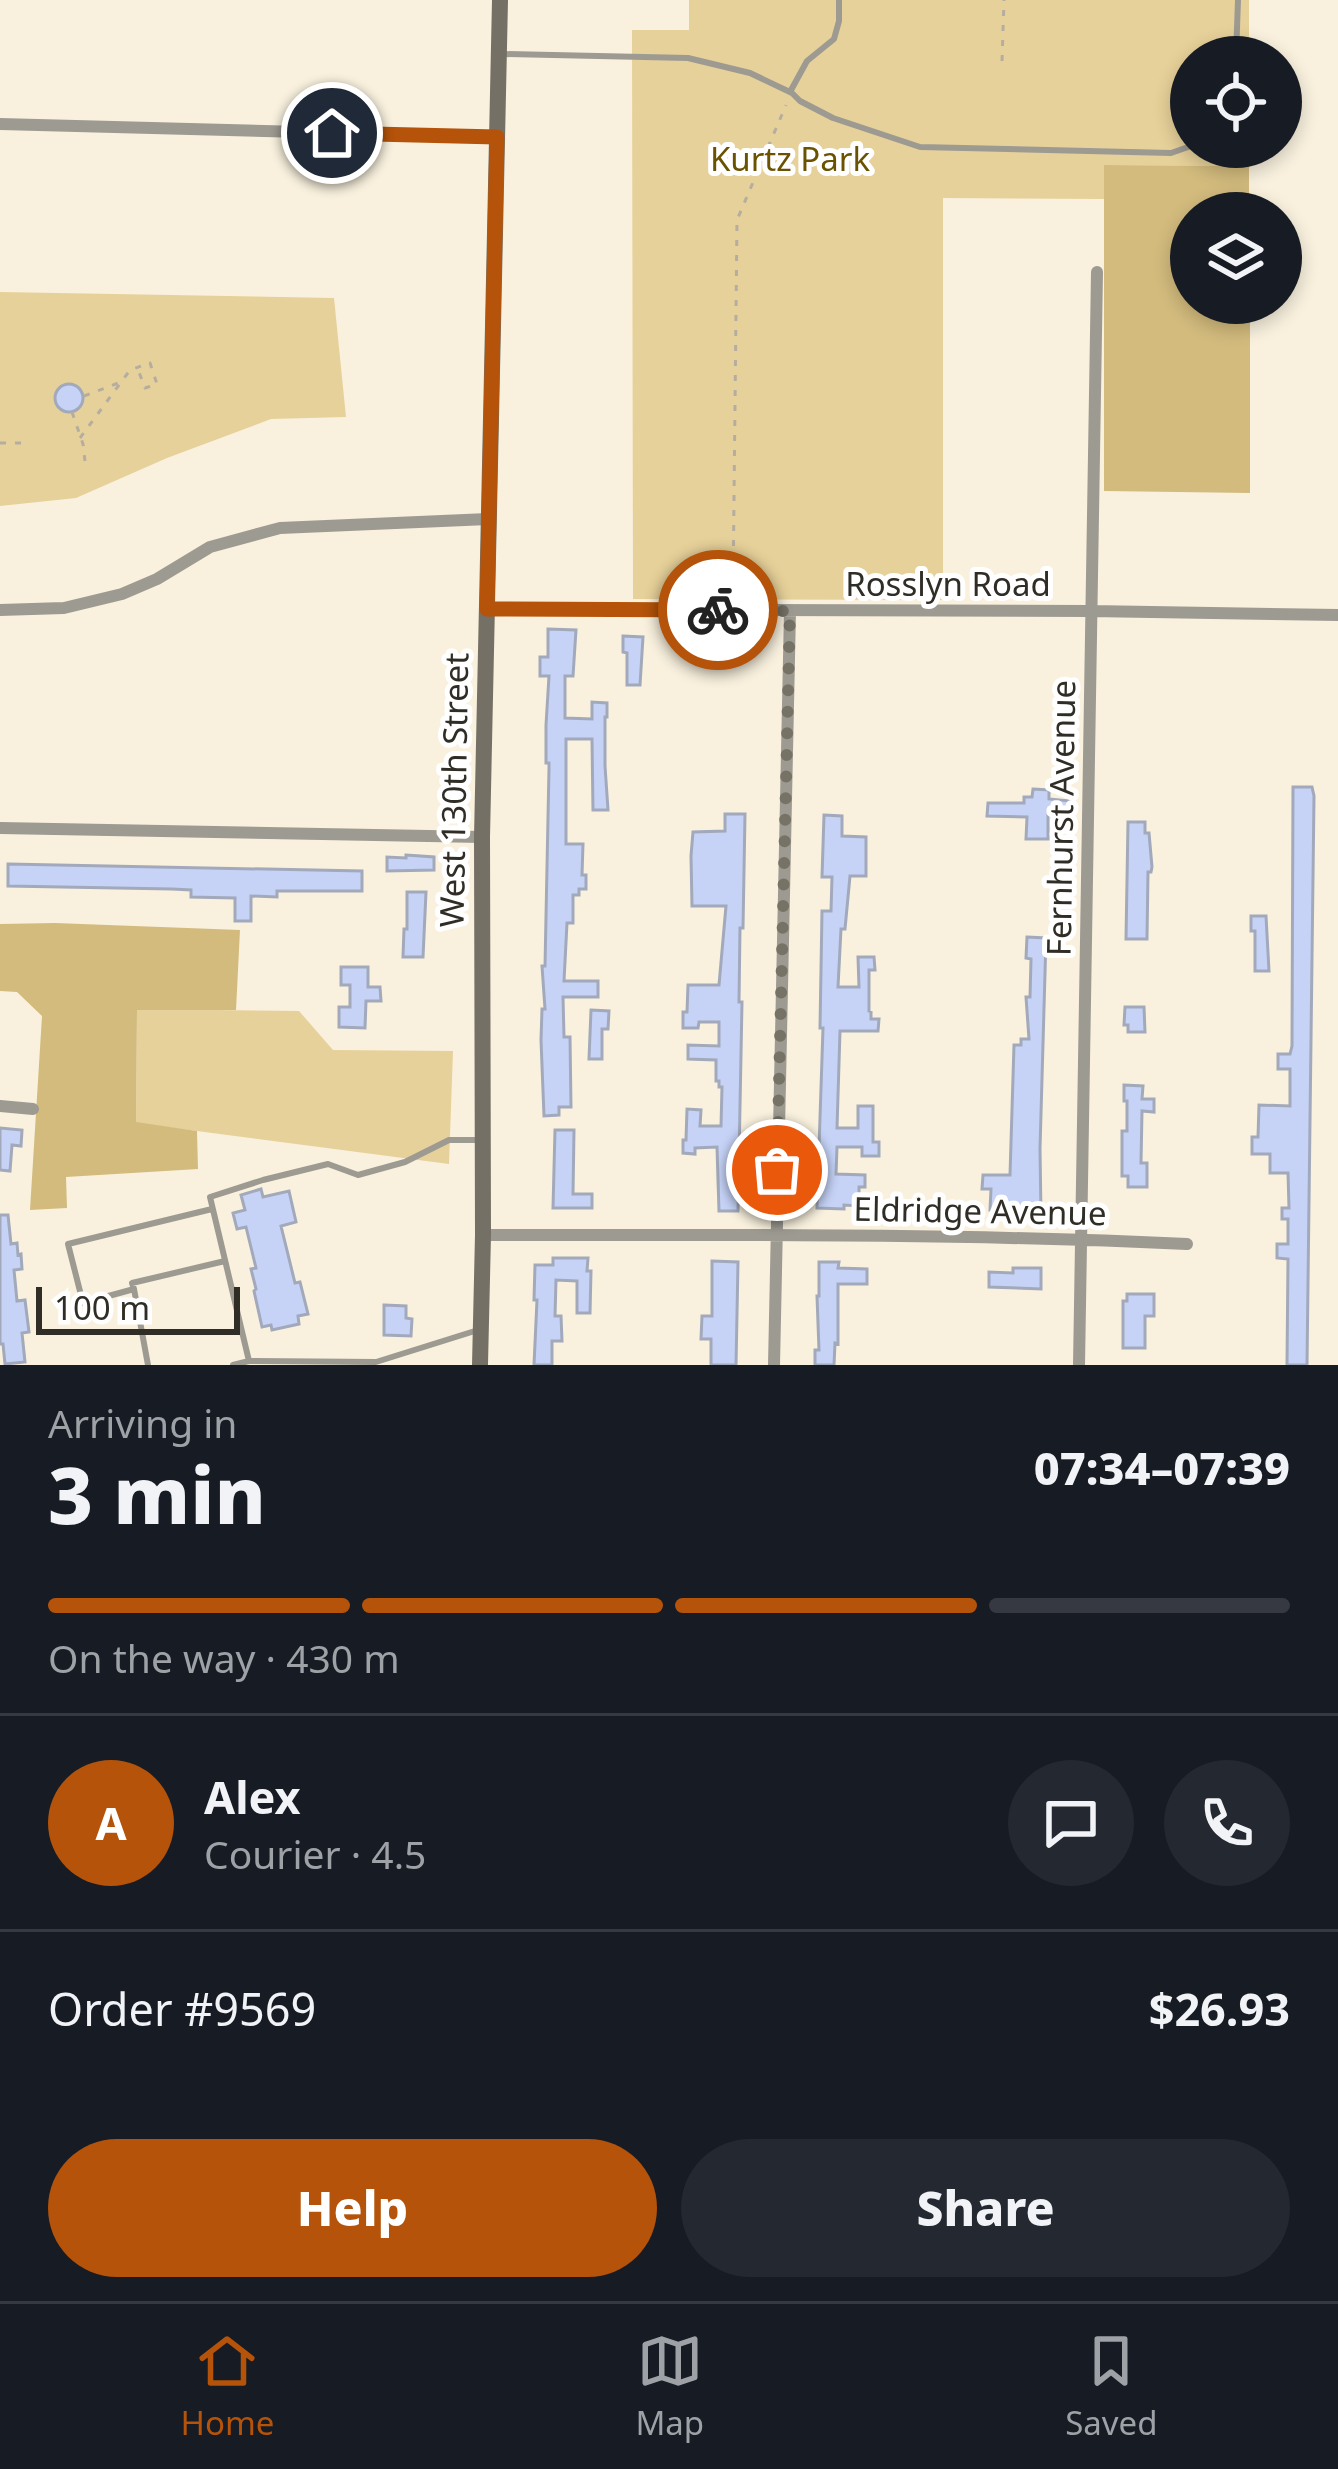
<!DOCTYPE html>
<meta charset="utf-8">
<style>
:root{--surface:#171b24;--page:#242831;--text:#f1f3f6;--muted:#9ea1a6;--line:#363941;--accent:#b45309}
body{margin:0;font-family:"Noto Sans",sans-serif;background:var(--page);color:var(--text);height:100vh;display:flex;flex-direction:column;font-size:45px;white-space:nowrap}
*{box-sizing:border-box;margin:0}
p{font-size:39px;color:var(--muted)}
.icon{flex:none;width:66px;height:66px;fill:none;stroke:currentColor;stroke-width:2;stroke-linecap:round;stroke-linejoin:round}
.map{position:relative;height:1365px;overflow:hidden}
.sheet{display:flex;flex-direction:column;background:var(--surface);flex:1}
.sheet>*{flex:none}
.tools{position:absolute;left:1170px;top:36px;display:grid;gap:24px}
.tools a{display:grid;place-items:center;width:132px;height:132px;border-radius:50%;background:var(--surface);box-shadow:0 6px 18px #0003;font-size:60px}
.scale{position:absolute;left:36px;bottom:30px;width:204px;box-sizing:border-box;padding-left:12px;border:6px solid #302d26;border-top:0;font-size:33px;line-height:42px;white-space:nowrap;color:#302d26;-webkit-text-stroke:9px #fff;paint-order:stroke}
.pin{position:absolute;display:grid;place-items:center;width:102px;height:102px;color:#fff;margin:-51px;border:6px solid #fff;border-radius:50%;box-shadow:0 3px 12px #0007}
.courier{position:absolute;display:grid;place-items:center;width:120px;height:120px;margin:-60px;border:9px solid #b45309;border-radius:50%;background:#fff;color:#222;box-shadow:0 3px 15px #0007}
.overview em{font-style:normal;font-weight:800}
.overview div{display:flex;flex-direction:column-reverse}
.overview{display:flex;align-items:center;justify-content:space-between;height:204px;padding:0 48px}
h1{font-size:78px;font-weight:800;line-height:90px}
.bar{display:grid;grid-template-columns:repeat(4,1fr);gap:18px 12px;align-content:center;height:144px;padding:0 48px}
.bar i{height:15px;border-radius:9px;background:var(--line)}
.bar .active{background:var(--accent)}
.bar p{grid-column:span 4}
.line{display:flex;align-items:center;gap:30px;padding:0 48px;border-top:3px solid var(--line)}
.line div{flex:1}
.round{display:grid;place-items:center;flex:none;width:126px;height:126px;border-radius:63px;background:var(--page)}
.action{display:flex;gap:24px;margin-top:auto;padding:24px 48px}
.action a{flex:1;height:138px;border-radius:72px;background:var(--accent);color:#fff;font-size:48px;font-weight:800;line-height:138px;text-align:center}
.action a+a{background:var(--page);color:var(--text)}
.menu{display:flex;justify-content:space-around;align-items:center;height:168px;border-top:3px solid var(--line);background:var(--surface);font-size:33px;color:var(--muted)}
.menu a{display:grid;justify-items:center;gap:6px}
.menu .active{color:var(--accent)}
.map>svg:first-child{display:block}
.green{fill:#e7d19a}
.forest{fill:#d3bb7d}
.building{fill:#c6d3f7;stroke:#a2a9bb;stroke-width:3}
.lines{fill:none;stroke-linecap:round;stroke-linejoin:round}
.path{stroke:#b5aea0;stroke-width:3;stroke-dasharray:6 9;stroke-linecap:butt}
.service{stroke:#9d9a92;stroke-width:6}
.minor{stroke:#9d9a92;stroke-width:12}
.secondary{stroke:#757065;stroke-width:16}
.done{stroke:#767266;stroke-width:12;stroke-dasharray:0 21.6}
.route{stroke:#b45309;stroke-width:15}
.labels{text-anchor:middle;stroke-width:10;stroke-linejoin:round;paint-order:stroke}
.park-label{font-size:33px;fill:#6a5201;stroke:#fff}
.street-label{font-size:33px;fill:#302d26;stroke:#fff}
</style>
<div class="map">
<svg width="1338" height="1365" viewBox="0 0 1338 1365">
<rect width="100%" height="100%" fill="#f9f1de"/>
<path class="green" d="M689,0H1249V57H1191V147H1249V166L1104,165V199L943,198V600L633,599L632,30H689Z
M0,292L334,298L346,417L271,419L167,458L76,498L0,506Z
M137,1009L299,1011L333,1050L453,1051L449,1164L136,1123Z"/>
<path class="forest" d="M1104,165L1249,166V213H1191V303H1250V493L1104,491Z
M55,923L240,930L236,1010H137L136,1122L197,1131L198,1169L66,1177L67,1208L30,1210L42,1016L17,992L0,991V924Z"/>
<path class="building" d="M55 398a14 14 0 1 1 28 0a14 14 0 1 1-28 0Z
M548,629L576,630L573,676H565V718L592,719V702L607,703V717H605V766L608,810H593L592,739H566V844H583L582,875H586V889H579V895H573V923H567L564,981H598V997H563L564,1037H570L571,1107H559V1115L544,1116L541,1040L542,1009H545L542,966H545L549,768V763H546V725L549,676H540V657H548Z
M623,636L643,637L640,685H627V653L623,652Z
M1293,787H1312L1314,796L1307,1365H1287L1288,1259L1277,1258V1244H1288V1219H1282V1208H1289L1288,1173H1270V1154H1252V1137H1258L1259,1105L1290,1106V1069H1278V1054H1290L1292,1046Z
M1033,789L1049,790V799L1071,801V809H1048V839H1026L1027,817L987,816L988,803H1024V797H1032Z
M725,814H745L743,928H740L739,1002H742L738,1211H719L717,1147L695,1148V1154L683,1153V1140H686L687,1109L701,1110L700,1126H721L722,1087H719V1081H716V1060L688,1059V1045L719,1046V1022H699L698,1028H683V1012H687L688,985H719L726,906H692L691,856L693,832L725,831Z
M824,815L842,816V836L866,837V876H850L845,929H841L838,987H859L858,957H874L875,970H869V1011L871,1012V1019H879L878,1031H840L837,1128H858V1106H873V1142H879V1156H862V1147H837L836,1174L865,1175V1187H859V1206L844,1205V1209L817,1208L823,1028H820L822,911H831L832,877H822Z
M1128,822H1145V833H1149L1152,867L1151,872H1148L1147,939H1126Z
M406,855L434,857V870L387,871V857L406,858Z
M8,864L362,871V891H277V897L251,896V921H235V898L191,897V890L172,889L8,886Z
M407,892H426L423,957H403L404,929H407Z
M1251,916H1266L1269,971H1255V931H1251Z
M1027,937L1046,938L1040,1149L1041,1214L990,1210L991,1189H982L983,1175H1010L1014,1045H1021V1039H1029L1026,997H1030L1031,959L1026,958Z
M341,967H368V987H380L381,1001H366L365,1028L339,1027V1007H350V985H341Z
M1125,1007H1144L1145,1032H1128V1025H1124Z
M591,1010L609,1011L608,1029H602V1059H589Z
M1124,1085L1143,1086L1142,1099H1154V1112L1142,1111L1141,1163H1147V1187H1128V1176H1122V1131H1127V1101H1124Z
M0,1128L22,1130L21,1146L12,1145L10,1171L0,1170Z
M555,1130H574L573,1194H592V1208H553Z
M261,1189L263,1197L289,1191L296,1222L281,1226L295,1283L300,1282L308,1314L298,1316L299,1324L272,1330L271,1325L262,1327L254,1291L256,1289L251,1269L256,1268L246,1227L237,1229L233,1213L245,1210L241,1195Z
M0,1215H8L11,1244L17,1243L18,1255L21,1254L22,1269L14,1270L17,1301L25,1300L29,1332L22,1333L25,1362L5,1364L3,1344H0Z
M553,1258H588L587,1271H591L590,1313H577V1281L556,1280L555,1316H561L562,1341H552V1365H534L537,1300H534L535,1265H553Z
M712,1261L738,1262L736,1365H711V1339H701L702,1316H712Z
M819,1262H839L838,1268L867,1269V1284H838V1344L835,1343L834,1365H815V1350H819L817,1296H819Z
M1013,1268H1041V1289L989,1287V1272L1013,1273Z
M1127,1294H1154V1316H1145V1348H1123V1301H1127Z
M384,1305L406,1306V1318L412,1319L411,1336L384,1335Z"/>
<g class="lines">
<path class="path" d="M1002,61L1004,0
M84,396L121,382
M72,412L83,444L85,461
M80,438L130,370L150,363L157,384L145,388L137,367
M0,443H22
M733,591L737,220L786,105"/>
<path class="service" d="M503,54L688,58L750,73L792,93L800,101L833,118L920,147L1171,153L1191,146
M1236,57L1238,0
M790,92L807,61L834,39L839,21V0
M134,1289L132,1283L225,1261
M478,1330L376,1362L249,1361L210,1197L263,1180L328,1164L358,1175L405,1162L449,1140H482
M148,1365L134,1289L83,1303L68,1244L212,1209
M233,1365L249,1361"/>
<path class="minor" d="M0,124L497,137
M487,609L1091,611L1338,615
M0,610L64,608L122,594L157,579L210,547L280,528L488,519
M0,828L482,837
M0,1106L33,1109
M483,1235C718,1235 953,1233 1187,1244
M774,1365L790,611
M1079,1365L1097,272"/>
<path class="secondary" d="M480,1365L483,1235L482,837L500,0"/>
</g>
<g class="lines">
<path class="done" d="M718,610L790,611L777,1170"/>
<path class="route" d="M332,133L497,137L487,609L718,610"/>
</g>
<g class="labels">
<g class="park-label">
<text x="790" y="171">Kurtz Park</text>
</g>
<g class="street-label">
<text x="948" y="596">Rosslyn Road</text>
<text transform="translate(454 790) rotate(-89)" y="12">West 130th Street</text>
<text transform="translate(1061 818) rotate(-89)" y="12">Fernhurst Avenue</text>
<text transform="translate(980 1211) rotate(1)" y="12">Eldridge Avenue</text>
</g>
</g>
</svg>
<div class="tools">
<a><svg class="icon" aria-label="locate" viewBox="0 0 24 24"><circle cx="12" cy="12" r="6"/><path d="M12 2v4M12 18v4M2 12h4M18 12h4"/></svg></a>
<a><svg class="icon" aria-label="layers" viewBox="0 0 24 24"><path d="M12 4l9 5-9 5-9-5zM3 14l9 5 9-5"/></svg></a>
</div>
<div class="scale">100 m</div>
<div class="pin" style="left:777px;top:1170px;background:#ea580c"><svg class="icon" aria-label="bag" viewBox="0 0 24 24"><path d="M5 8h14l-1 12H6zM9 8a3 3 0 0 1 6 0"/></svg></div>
<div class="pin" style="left:332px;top:133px;background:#1f2937"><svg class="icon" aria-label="home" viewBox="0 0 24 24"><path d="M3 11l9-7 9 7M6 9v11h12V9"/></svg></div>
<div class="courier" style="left:718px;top:610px"><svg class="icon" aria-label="bike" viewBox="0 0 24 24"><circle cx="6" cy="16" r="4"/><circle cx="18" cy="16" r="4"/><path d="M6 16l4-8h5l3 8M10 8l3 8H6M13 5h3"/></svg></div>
</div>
<section class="sheet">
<div class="overview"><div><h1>3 min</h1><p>Arriving in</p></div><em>07:34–07:39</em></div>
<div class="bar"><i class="active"></i><i class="active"></i><i class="active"></i><i></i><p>On the way · 430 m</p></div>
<div class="line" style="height:216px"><b class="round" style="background:var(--accent);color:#fff">A</b><div><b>Alex</b><p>Courier · 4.5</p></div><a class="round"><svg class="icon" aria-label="chat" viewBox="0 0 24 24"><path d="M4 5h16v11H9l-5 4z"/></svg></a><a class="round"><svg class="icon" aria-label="phone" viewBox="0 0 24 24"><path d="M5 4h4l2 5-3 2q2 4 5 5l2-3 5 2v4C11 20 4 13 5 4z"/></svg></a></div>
<div class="line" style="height:156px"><div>Order #9569</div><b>$26.93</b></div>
<div class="action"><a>Help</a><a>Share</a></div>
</section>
<nav class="menu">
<a class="active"><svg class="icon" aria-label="home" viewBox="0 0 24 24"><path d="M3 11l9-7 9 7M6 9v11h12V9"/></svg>Home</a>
<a><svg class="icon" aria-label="map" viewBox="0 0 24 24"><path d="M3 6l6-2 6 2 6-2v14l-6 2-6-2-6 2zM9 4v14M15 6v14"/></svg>Map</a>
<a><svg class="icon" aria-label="saved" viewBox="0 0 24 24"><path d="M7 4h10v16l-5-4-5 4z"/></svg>Saved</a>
</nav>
